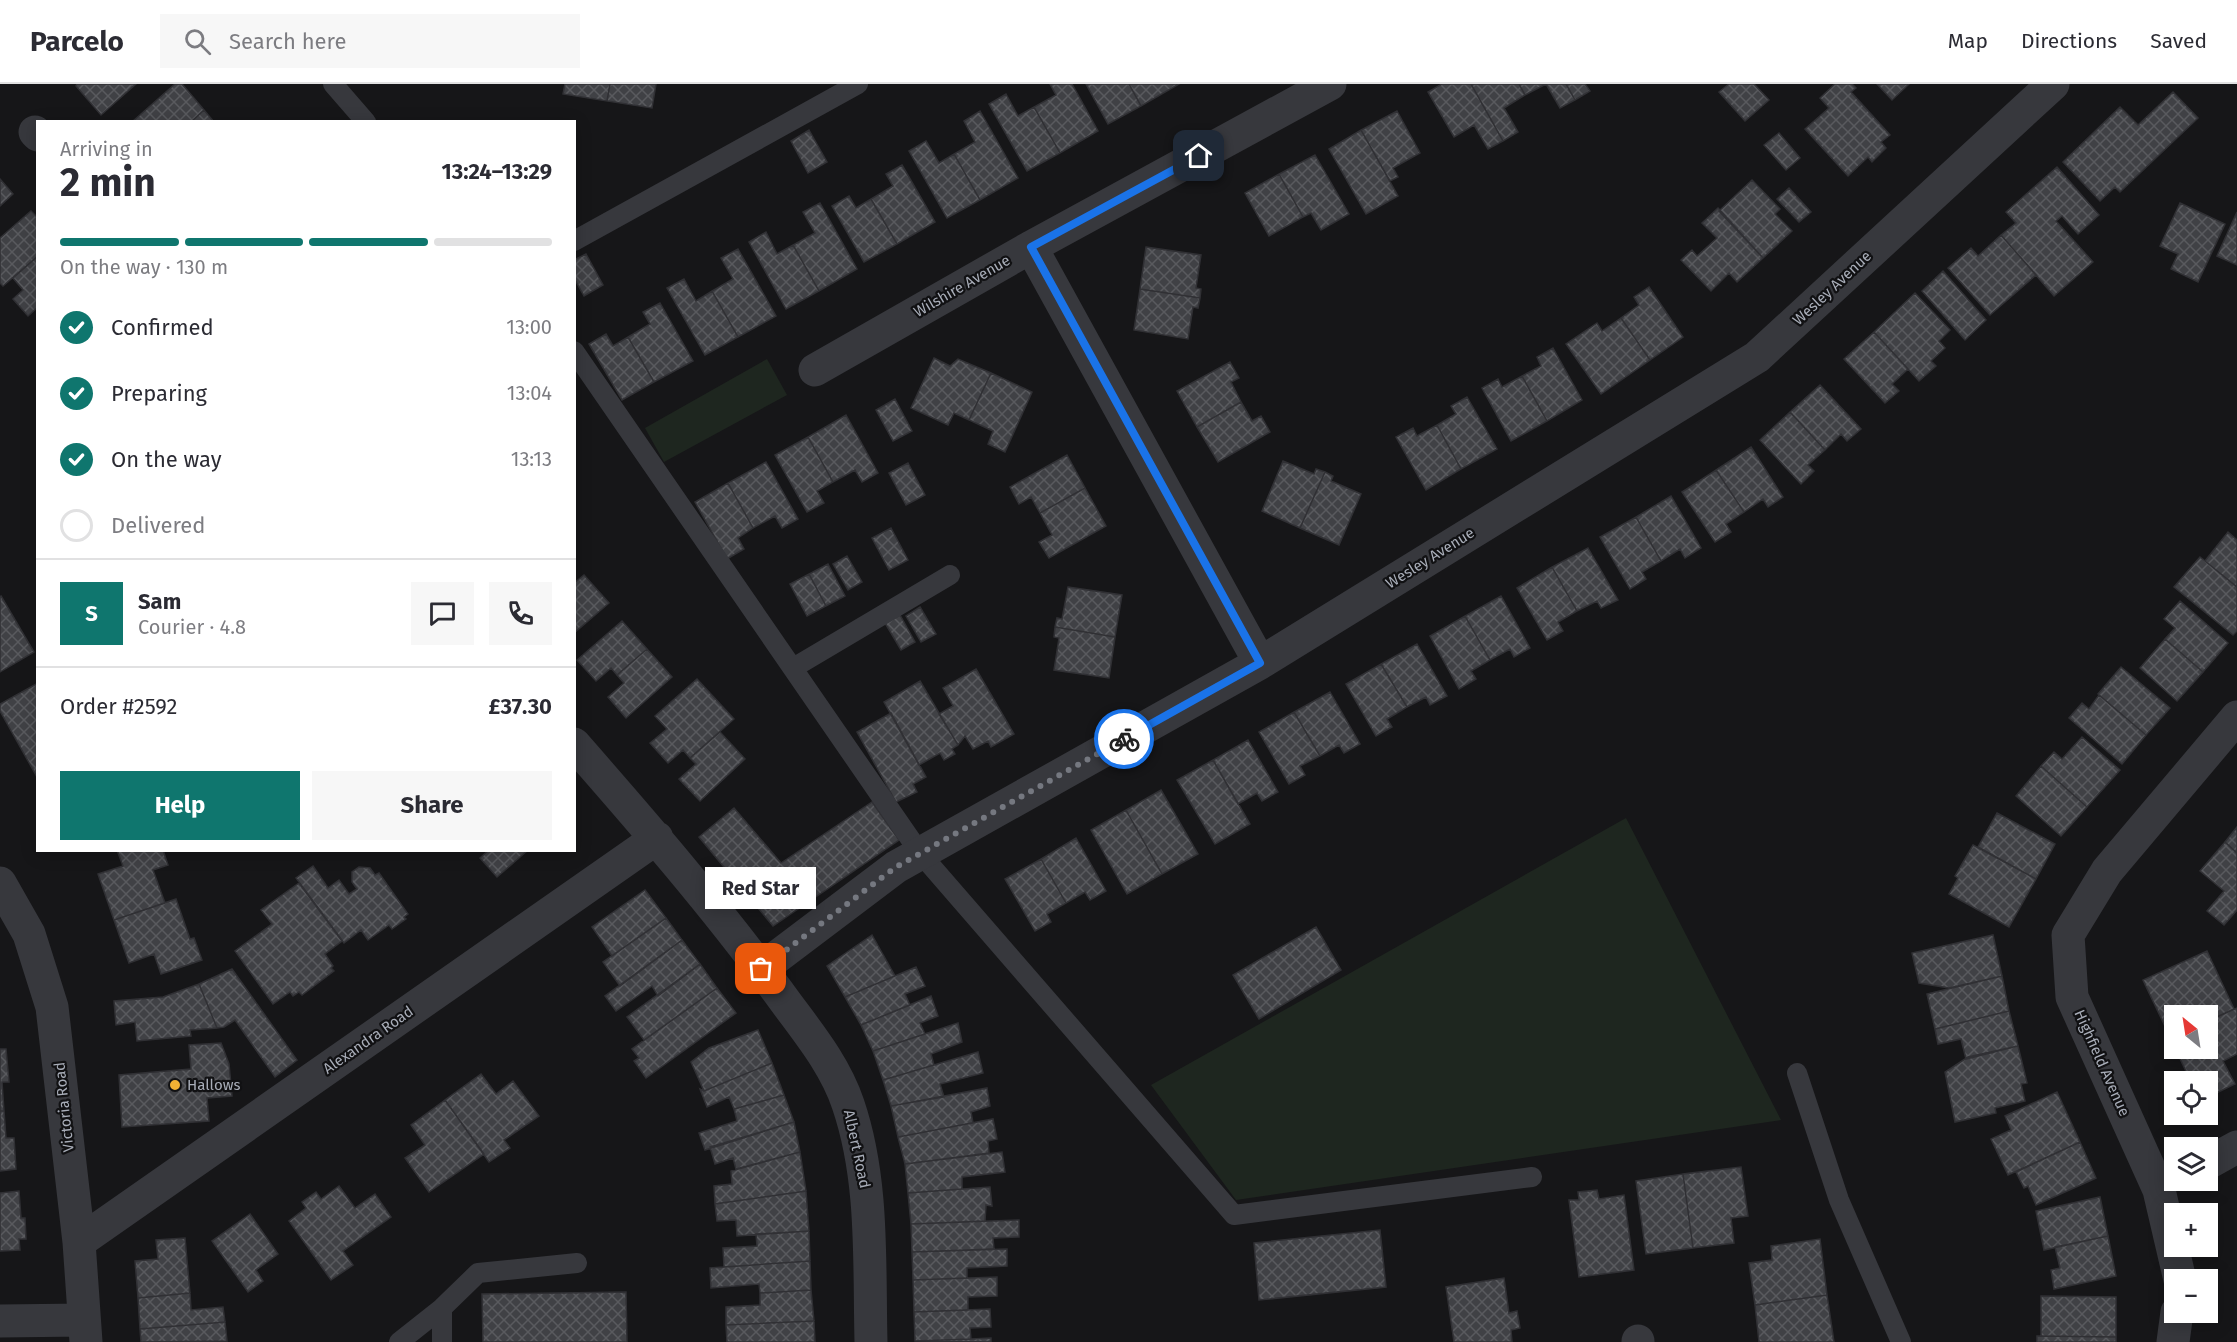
<!DOCTYPE html>
<meta charset="utf-8">
<style>
:root{--surface:#fff;--page:#f7f7f7;--text:#2b2b33;--muted:#7c7c81;--line:#e1e1e2;--accent:#0f766e}
body{margin:0;font-family:"Fira Sans",sans-serif;background:var(--page);color:var(--text);height:100vh;display:flex;flex-direction:column;font-size:22px;white-space:nowrap}
*{box-sizing:border-box;margin:0}
p{font-size:20px;color:var(--muted)}
.icon{flex:none;width:33px;height:33px;fill:none;stroke:currentColor;stroke-width:2;stroke-linecap:round;stroke-linejoin:round}
.map{position:relative;flex:1;overflow:hidden}
.sheet{position:absolute;left:36px;top:36px;width:540px;height:732px;display:flex;flex-direction:column;background:var(--surface);border-radius:0px;box-shadow:0 3px 15px #0003}
.sheet>*{flex:none}
.needle{width:39px;rotate:330deg}
.tools{position:absolute;left:2164px;top:921px;display:grid;gap:12px}
.tools a{display:grid;place-items:center;width:54px;height:54px;border-radius:0px;background:var(--surface);box-shadow:0 3px 15px #0003;font-size:30px}
.pin{position:absolute;display:grid;place-items:center;width:51px;height:51px;color:#fff;margin:-26px;border-radius:12px;box-shadow:0 3px 9px #0006}
.courier{position:absolute;display:grid;place-items:center;width:60px;height:60px;margin:-30px;border:4px solid #1a73e8;border-radius:50%;background:#fff;color:#222;box-shadow:0 2px 8px #0007}
.bubble{position:absolute;height:42px;border-radius:0px;background:var(--surface);box-shadow:0 3px 15px #0003;font-size:20px;font-weight:700;line-height:42px;text-align:center}
.summary em{font-style:normal;font-weight:700}
.summary div{display:flex;flex-direction:column-reverse}
.summary{display:flex;align-items:center;justify-content:space-between;height:102px;padding:0 24px}
h1{font-size:39px;font-weight:700;line-height:45px}
.bar{display:grid;grid-template-columns:repeat(4,1fr);gap:9px 6px;align-content:center;height:72px;padding:0 24px}
.bar i{height:8px;border-radius:4px;background:var(--line)}
.bar .active{background:var(--accent)}
.bar p{grid-column:span 4}
.line{display:flex;align-items:center;gap:15px;padding:0 24px;border-top:2px solid var(--line)}
.line div{flex:1}
.round{display:grid;place-items:center;flex:none;width:63px;height:63px;border-radius:0px;background:var(--page)}
ol{padding:0 24px;list-style:none}
li{display:flex;align-items:center;gap:18px;height:66px}
li p{margin-inline-start:auto}
li .icon{padding:6px;border-radius:50%;background:var(--accent);color:#fff;stroke-width:4}
li:last-child{color:var(--muted)}
li i{width:33px;height:33px;border:3px solid var(--line);border-radius:50%}
.primary-button{display:flex;gap:12px;margin-top:auto;padding:12px 24px}
.primary-button a{flex:1;height:69px;border-radius:0px;background:var(--accent);color:#fff;font-size:24px;font-weight:700;line-height:69px;text-align:center}
.primary-button a+a{background:var(--page);color:var(--text)}
header{display:flex;align-items:center;gap:36px;box-sizing:border-box;height:84px;padding:0 30px;background:var(--surface);border-bottom:2px solid var(--line)}
header strong{font-size:28px}
nav{display:flex;gap:33px;margin-inline-start:auto;font-size:21px}
.search{width:420px;height:54px;background:var(--page);display:flex;align-items:center;gap:15px;box-sizing:border-box;padding:0 21px;border-radius:0px;color:var(--muted);font-size:22px}
.map>svg:first-child{display:block}
.grass{fill:#1e261f}
.building{fill:url(#building-cross-hatch);stroke:#303034;stroke-width:1.5}
.lines{fill:none;stroke-linecap:round;stroke-linejoin:round}
.service{stroke:#37383d;stroke-width:20}
.minor{stroke:#37383d;stroke-width:33}
.done{stroke:#757880;stroke-width:6;stroke-dasharray:0 10.8}
.route{stroke:#1a73e8;stroke-width:8}
.poi-dot{fill:#f2b134;stroke:#111113;stroke-width:2}
.labels{text-anchor:middle;stroke-width:4.5;stroke-linejoin:round;paint-order:stroke}
.street-label{font-size:15px;fill:#a8adb8;stroke:#111113}
.poi-label{font-size:15px;fill:#a8adb8;stroke:#111113;text-anchor:start}
</style>
<header>
<strong>Parcelo</strong>
<div class="search"><svg class="icon" aria-label="search" viewBox="0 0 24 24"><circle cx="10" cy="10" r="6"/><path d="M15 15l6 6"/></svg>Search here</div>
<nav><a>Map</a><a>Directions</a><a>Saved</a></nav>
</header>
<div class="map">
<svg width="2237" height="1258" viewBox="0 0 2237 1258">
<defs>
<pattern id="building-cross-hatch" width="8" height="8" patternUnits="userSpaceOnUse" patternTransform="scale(1.5)"><rect width="8" height="8" fill="#404145"/><path d="M0 0l8 8M0 8l8-8" fill="none" stroke="#595a5e"/></pattern>
</defs>
<rect width="100%" height="100%" fill="#161618"/>
<path class="grass" d="M767,275L787,311L664,378L645,344Z
M1626,734L1781,1036L1236,1116L1151,1001Z"/>
<path class="building" d="M77,0H136L101,31L76,2Z
M175,0H182L204,26L191,38H132Z
M565,0H610L607,17L563,10Z
M610,0H656L652,24L607,17Z
M1050,0H1072L1098,47L1060,69L1034,23L1056,11Z
M1086,0H1129L1141,22L1108,40Z
M1129,0H1179L1141,22Z
M1442,0H1471L1503,57L1488,65L1474,41L1454,53L1428,8Z
M1471,0H1519L1525,11L1504,24L1518,48L1503,57Z
M1519,0H1566L1575,16L1560,24L1546,0L1525,11Z
M1566,0H1585L1590,7L1575,16Z
M1729,0H1754L1769,16L1745,37L1719,8Z
M1835,0H1852L1856,4L1851,8L1890,51L1881,58L1886,64L1872,78L1868,73L1848,92L1805,45L1829,24L1820,14Z
M1877,0H1909L1892,16Z
M2173,8L2198,34L2120,108L2115,103L2100,117L2063,78L2120,23L2138,41Z
M1006,10L1018,32L1034,23L1060,69L1027,87L989,20Z
M204,26L214,38H191Z
M980,27L1018,94L980,116L954,70L975,58L964,37Z
M1397,27L1420,69L1393,84L1398,93L1390,97L1361,46Z
M809,46L827,78L808,89L791,57Z
M1361,46L1398,112L1366,130L1329,65Z
M1779,49L1800,74L1786,86L1764,61Z
M926,57L939,79L954,70L980,116L947,134L909,67Z
M1315,71L1349,130L1321,146L1311,129L1303,133L1279,90Z
M902,81L935,138L897,160L871,115L893,102L886,90Z
M2057,83L2099,131L2078,150L2062,132L2056,137L2093,178L2054,212L2001,151L2016,139L2006,128Z
M1279,90L1303,133L1269,152L1245,109Z
M0,95L13,110L0,122Z
M1752,96L1780,125L1775,130L1792,147L1763,174L1719,127Z
M1789,104L1811,128L1799,138L1777,115Z
M849,112L856,124L871,115L897,160L864,178L832,122Z
M820,119L857,185L819,207L793,161L815,149L803,128Z
M2180,119L2225,140L2198,198L2171,185L2178,170L2160,162Z
M1718,124L1763,174L1737,198L1729,189L1711,207L1681,176L1692,166L1697,172L1717,154L1702,139Z
M31,127L38,134V172L3,202L0,199V154Z
M2237,128V181L2217,172Z
M766,148L777,170L793,161L819,207L786,225L749,158Z
M2001,151L2036,191L1990,231L1948,184L1971,164L1978,172Z
M1146,163L1201,171L1196,204L1201,205L1200,214L1140,205Z
M738,165L776,232L738,253L712,207L733,195L721,174Z
M586,170L603,201L584,212L574,194V176Z
M38,172V223L28,232L13,215L23,206L13,194Z
M1943,187L1986,236L1965,256L1922,207Z
M684,195L696,217L712,207L738,253L705,271L667,204Z
M1649,203L1683,253L1650,276L1621,234L1639,221L1634,213Z
M1140,205L1200,214L1198,224L1193,223L1188,255L1134,246Z
M1915,209L1950,246L1939,257L1945,264L1931,277L1936,282L1919,297L1874,248Z
M660,219L693,277L654,298L628,253L650,240L643,228Z
M1621,234L1650,276L1601,310L1566,260L1597,239L1602,247Z
M1874,248L1908,285L1892,300L1899,307L1885,319L1844,275Z
M606,250L613,262L628,253L654,298L622,316L589,260Z
M1553,264L1582,316L1547,337L1522,292L1541,282L1537,273Z
M934,274L950,282L958,275L991,289L969,336L954,329L948,341L911,324Z
M1230,278L1239,294L1231,298L1241,318L1197,343L1177,307Z
M991,289L1032,308L1005,368L988,360L993,347L969,336Z
M1522,292L1547,337L1511,357L1482,304L1498,295L1502,303Z
M1820,301L1861,345L1847,357L1841,350L1825,366L1790,328Z
M1467,313L1497,365L1461,385L1437,341L1456,330L1451,322Z
M895,315L912,347L893,357L876,326Z
M1241,318L1252,337L1261,332L1270,348L1218,378L1197,343Z
M1790,328L1825,366L1808,381L1814,387L1801,400L1760,356Z
M846,331L878,389L862,398L855,386L833,398L808,353Z
M1437,341L1461,385L1426,406L1396,353L1413,344L1417,352Z
M808,353L833,398L817,407L824,419L807,428L775,371Z
M1751,363L1783,413L1768,423L1763,415L1744,428L1716,386Z
M1067,371L1085,404L1040,429L1031,413L1019,420L1010,403Z
M1283,377L1314,390L1316,385L1325,388L1300,444L1262,427Z
M766,378L798,435L782,444L775,432L753,444L728,399Z
M908,379L925,411L906,421L889,389Z
M1716,386L1744,428L1726,440L1731,448L1715,458L1682,408Z
M1325,388L1333,392L1331,397L1361,410L1339,461L1300,444Z
M728,399L753,444L738,454L744,465L727,475L695,418Z
M1085,404L1106,442L1049,474L1039,458L1052,451L1040,429Z
M1671,412L1701,464L1685,474L1680,465L1661,477L1636,433Z
M1636,433L1661,477L1642,488L1646,495L1630,505L1600,453Z
M891,444L908,476L889,486L872,454Z
M2228,448L2237,456V503L2205,477Z
M1588,464L1618,516L1601,524L1597,517L1577,527L1552,483Z
M847,472L862,498L848,506L833,480Z
M2200,473L2237,503V547L2233,551L2174,503Z
M828,480L845,512L826,522L809,490Z
M1552,483L1577,527L1558,538L1563,547L1547,556L1517,504Z
M809,490L826,522L807,532L790,500Z
M584,491L609,519L574,549V499Z
M1068,503L1122,511L1115,553L1055,543L1057,534L1062,535Z
M1,512L34,568L0,588V513Z
M1501,512L1530,564L1514,573L1510,565L1490,576L1465,532Z
M2180,517L2228,559L2203,588L2165,555L2175,544L2164,535Z
M920,523L936,550L921,558L906,532Z
M900,531L915,558L901,566L885,539Z
M1465,532L1490,576L1471,587L1476,595L1459,605L1430,552Z
M622,537L647,565L617,591L611,584L596,597L577,576Z
M1055,543L1115,553L1109,594L1054,586L1059,554L1054,553Z
M2165,555L2203,588L2177,617L2140,584Z
M1417,560L1447,612L1430,621L1426,613L1407,623L1381,580Z
M647,565L672,593L626,634L608,613L624,599L617,591Z
M1381,580L1407,623L1387,635L1392,643L1376,652L1346,600Z
M2121,583L2170,624L2146,651L2098,610Z
M976,585L1014,650L991,663L988,657L973,665L965,652L958,661L939,630L953,622L943,604Z
M697,595L734,635L690,674L683,666L668,679L650,659L667,645L655,632Z
M920,597L958,661L952,665L955,670L944,676L940,669L919,681L884,618Z
M38,599V693H37L0,627V620Z
M1330,608L1360,660L1344,669L1339,661L1320,672L1294,628Z
M2099,611L2146,651L2122,680L2069,634L2082,619L2089,625Z
M1294,628L1320,672L1300,682L1305,691L1289,700L1259,648Z
M891,629L926,693L913,700L917,708L896,718L857,648Z
M720,648L745,675L700,717L679,695L696,680L690,674Z
M2082,653L2120,686L2087,723L2041,682L2054,668L2062,675Z
M1248,656L1278,708L1262,717L1257,709L1238,720L1213,676Z
M1213,676L1250,740L1215,760L1177,696Z
M2041,682L2087,723L2061,752L2016,712Z
M1161,706L1198,770L1162,790L1126,726Z
M872,718L899,756L773,842L699,753L734,724L781,779Z
M1126,726L1162,790L1127,810L1091,746Z
M1997,729L2055,760L2036,795L1978,763Z
M2237,743V769L2225,758Z
M1076,754L1106,807L1090,816L1085,808L1066,819L1041,775Z
M2225,758L2237,769V826L2224,841L2207,827L2224,807L2200,787Z
M1973,761L2036,795L2009,843L1949,810L1958,794L1955,792Z
M117,766H163L168,781L153,786L165,819L114,836L98,790L123,782Z
M489,766H528L497,793L480,774Z
M1041,775L1066,819L1047,830L1051,838L1035,847L1005,795Z
M313,782L328,804L339,796L349,810L357,805L352,798V788L359,783L370,784L375,791L379,789L408,830L404,833L406,835L392,845L389,841L368,856L361,846L344,859L296,794Z
M299,799L342,857L325,870L333,882L331,884L334,887L302,911L299,908L293,912L290,908L273,920L235,867L272,840L261,826Z
M645,806L666,834L612,872L592,843Z
M176,815L190,855L194,854L202,876L161,890L154,870L129,879L114,836Z
M666,834L682,856L620,902L603,878Z
M1316,843L1341,886L1259,935L1233,891Z
M872,851L895,892L845,913L827,882Z
M1993,851L2002,892L1949,904L1919,899L1912,869Z
M682,856L700,880L658,912L652,902L616,927L605,912Z
M2207,867L2234,925L2208,937V932H2175V953L2171,955L2143,896Z
M700,880L717,904L644,956L627,933Z
M916,883L925,902L905,910L910,921L861,941L845,913Z
M232,885L297,976L275,993L235,936L224,943L217,944L199,900Z
M2002,892L2009,927L1935,945L1927,910Z
M199,900L217,944L190,946L191,952L137,957L135,938L116,941L114,917L163,913Z
M717,904L736,929L646,994L634,977L639,974L632,965Z
M931,912L938,932L920,939L925,950L873,967L861,941Z
M2237,924V970L2223,977L2235,1000L2208,1013V998H2191L2175,964H2208V937Z
M2009,927L2018,962L1966,975L1961,955L1938,960L1935,945Z
M958,939L962,958L931,970L934,981L883,996L873,967Z
M758,946L772,979L704,1007L691,978L709,964Z
M221,959L229,980L232,1012L207,1014L209,1037L122,1043L119,991L191,985L189,961Z
M2018,962L2027,999L2021,1000L2025,1017L1995,1024L1996,1029L1955,1038L1945,988L1968,973Z
M0,965H6L9,998H2L4,1027H0Z
M978,968L983,989L940,1000L944,1013L891,1022L883,996Z
M772,979L784,1011L734,1025L729,1013L707,1023L700,1005L704,1007Z
M481,990L496,1010L513,997L539,1032L504,1056L510,1064L489,1078L445,1016Z
M987,1004L990,1022L971,1028L973,1039L898,1053L891,1022Z
M2057,1008L2080,1058L2008,1091L1991,1055L2011,1046L2005,1032Z
M784,1011L794,1038L705,1066L699,1049L737,1037L734,1025Z
M445,1016L484,1070L429,1108L405,1074L425,1061L411,1041Z
M0,1027H4L6,1054H14L16,1085L0,1087Z
M993,1035L997,1055L988,1057L989,1069L905,1080L898,1053Z
M794,1038L800,1068L736,1085L733,1074L715,1080L710,1063Z
M2080,1058L2096,1094L2036,1121L2028,1102L2024,1104L2016,1088Z
M800,1068L806,1107L715,1120L714,1102L732,1100L731,1087Z
M1002,1068L1005,1088L962,1093V1105L908,1109L905,1080Z
M1741,1083L1748,1132L1731,1134L1734,1159L1693,1164L1683,1090Z
M1683,1090L1693,1164L1646,1170L1636,1097Z
M339,1102L355,1124L375,1110L391,1133L343,1167L353,1181L331,1196L289,1137L306,1124L302,1118L316,1108L321,1115Z
M990,1103L992,1122L986,1121L985,1137L911,1140L908,1109Z
M1597,1106L1599,1115L1624,1111L1634,1186L1579,1193L1569,1116H1579L1578,1108Z
M19,1107L21,1134H25L26,1155H19L20,1166L0,1167V1109Z
M806,1107L809,1147L737,1152L736,1136L717,1137L715,1120Z
M2100,1113L2108,1152L2044,1166L2036,1127Z
M250,1130L278,1170L256,1186L263,1197L248,1208L212,1157Z
M1019,1136V1153L993,1154L994,1165L912,1168L911,1140Z
M1380,1146L1386,1203L1259,1216L1254,1159Z
M809,1147L810,1177L724,1183L723,1164L757,1162L756,1150Z
M2108,1152L2116,1192L2054,1205L2051,1186L2060,1184L2055,1163Z
M185,1154L190,1209L138,1214L135,1177L158,1175L156,1156Z
M1820,1155L1827,1211L1755,1221L1749,1179L1772,1176L1771,1162Z
M1007,1165V1182L967,1184V1194L913,1196L912,1168Z
M810,1177L811,1206L760,1209L759,1200L711,1204L710,1184Z
M997,1193V1212L968,1213V1226L914,1228L913,1196Z
M1504,1194L1509,1229L1517,1227L1520,1244L1511,1246L1512,1258H1454L1446,1203Z
M811,1206L814,1237L726,1241V1223L760,1221V1209Z
M626,1208L627,1258H483L482,1210Z
M190,1209L191,1226L223,1223L225,1238L140,1245L138,1214Z
M1827,1211L1834,1258H1759L1755,1221Z
M2041,1212L2116,1213V1253L2041,1252Z
M990,1225L991,1243L970,1244L971,1255L915,1257L914,1228Z
M814,1237L815,1258H727L726,1241Z
M225,1238L227,1257L141,1258L140,1245Z
M2037,1252L2116,1253V1258H2037Z
M991,1254V1258L915,1257L971,1255Z"/>
<g class="lines">
<path class="service" d="M333,0L366,38
M574,157L858,0
M574,267L920,769L1234,1131L1532,1093
M793,584L950,491
M1797,989L1839,1116L1901,1258
M442,1224V1258
M399,1258L442,1224L478,1189L577,1179"/>
<path class="minor" d="M35,48L38,51
M1031,163L1260,579
M815,286L1031,163L1330,0
M574,660C645,741 715,822 779,909C804,944 834,978 848,1020C874,1096 869,1179 871,1258
M0,799L29,850L52,923L79,1158L86,1258
M761,885L896,783L1260,579L1757,273L2053,0
M2208,1079L2237,1063
M79,1158L657,754
M2180,1196L2159,1106L2072,913L2068,851L2107,787L2237,633
M0,1237L84,1236
M1638,1257V1258
M2173,1258L2177,1228"/>
</g>
<g class="lines">
<path class="done" d="M761,885L896,783L1124,655"/>
<path class="route" d="M1124,655L1260,579L1031,163L1199,72"/>
</g>
<circle class="poi-dot" cx="175" cy="1001" r="6"/>
<g class="labels">
<g class="street-label">
<text transform="translate(962 202) rotate(-30)" y="5">Wilshire Avenue</text>
<text transform="translate(1832 204) rotate(-43)" y="5">Wesley Avenue</text>
<text transform="translate(1430 474) rotate(-32)" y="5">Wesley Avenue</text>
<text transform="translate(368 956) rotate(-35)" y="5">Alexandra Road</text>
<text transform="translate(2102 979) rotate(66)" y="5">Highfield Avenue</text>
<text transform="translate(64 1023) rotate(-96)" y="5">Victoria Road</text>
<text transform="translate(857 1065) rotate(78)" y="5">Albert Road</text>
</g>
<g class="poi-label">
<text x="187" y="1006">Hallows</text>
</g>
</g>
</svg>
<div class="tools">
<a><svg class="needle" viewBox="-14 -14 28 28"><path d="M0-13l5 13h-10z" fill="#e53935"/><path d="M0 13l5-13h-10z" fill="#7c7c81"/></svg></a>
<a><svg class="icon" aria-label="locate" viewBox="0 0 24 24"><circle cx="12" cy="12" r="6"/><path d="M12 2v4M12 18v4M2 12h4M18 12h4"/></svg></a>
<a><svg class="icon" aria-label="layers" viewBox="0 0 24 24"><path d="M12 4l9 5-9 5-9-5zM3 14l9 5 9-5"/></svg></a>
<a>+</a>
<a>−</a>
</div>
<div class="pin" style="left:761px;top:885px;background:#ea580c"><svg class="icon" aria-label="bag" viewBox="0 0 24 24"><path d="M5 8h14l-1 12H6zM9 8a3 3 0 0 1 6 0"/></svg></div>
<div class="pin" style="left:1199px;top:72px;background:#1f2937"><svg class="icon" aria-label="home" viewBox="0 0 24 24"><path d="M3 11l9-7 9 7M6 9v11h12V9"/></svg></div>
<div class="courier" style="left:1124px;top:655px"><svg class="icon" aria-label="bike" viewBox="0 0 24 24"><circle cx="6" cy="16" r="4"/><circle cx="18" cy="16" r="4"/><path d="M6 16l4-8h5l3 8M10 8l3 8H6M13 5h3"/></svg></div>
<div class="bubble" style="left:705px;top:783px;width:111px">Red Star</div>
<section class="sheet">
<div class="summary"><div><h1>2 min</h1><p>Arriving in</p></div><em>13:24–13:29</em></div>
<div class="bar"><i class="active"></i><i class="active"></i><i class="active"></i><i></i><p>On the way · 130 m</p></div>
<ol>
<li><svg class="icon" aria-label="check" viewBox="0 0 24 24"><path d="M5 12l5 5 9-10"/></svg>Confirmed<p>13:00</p></li>
<li><svg class="icon" aria-label="check" viewBox="0 0 24 24"><path d="M5 12l5 5 9-10"/></svg>Preparing<p>13:04</p></li>
<li><svg class="icon" aria-label="check" viewBox="0 0 24 24"><path d="M5 12l5 5 9-10"/></svg>On the way<p>13:13</p></li>
<li><i></i>Delivered</li>
</ol>
<div class="line" style="height:108px"><b class="round" style="background:var(--accent);color:#fff">S</b><div><b>Sam</b><p>Courier · 4.8</p></div><a class="round"><svg class="icon" aria-label="chat" viewBox="0 0 24 24"><path d="M4 5h16v11H9l-5 4z"/></svg></a><a class="round"><svg class="icon" aria-label="phone" viewBox="0 0 24 24"><path d="M5 4h4l2 5-3 2q2 4 5 5l2-3 5 2v4C11 20 4 13 5 4z"/></svg></a></div>
<div class="line" style="height:78px"><div>Order #2592</div><b>£37.30</b></div>
<div class="primary-button"><a>Help</a><a>Share</a></div>
</section>
</div>
